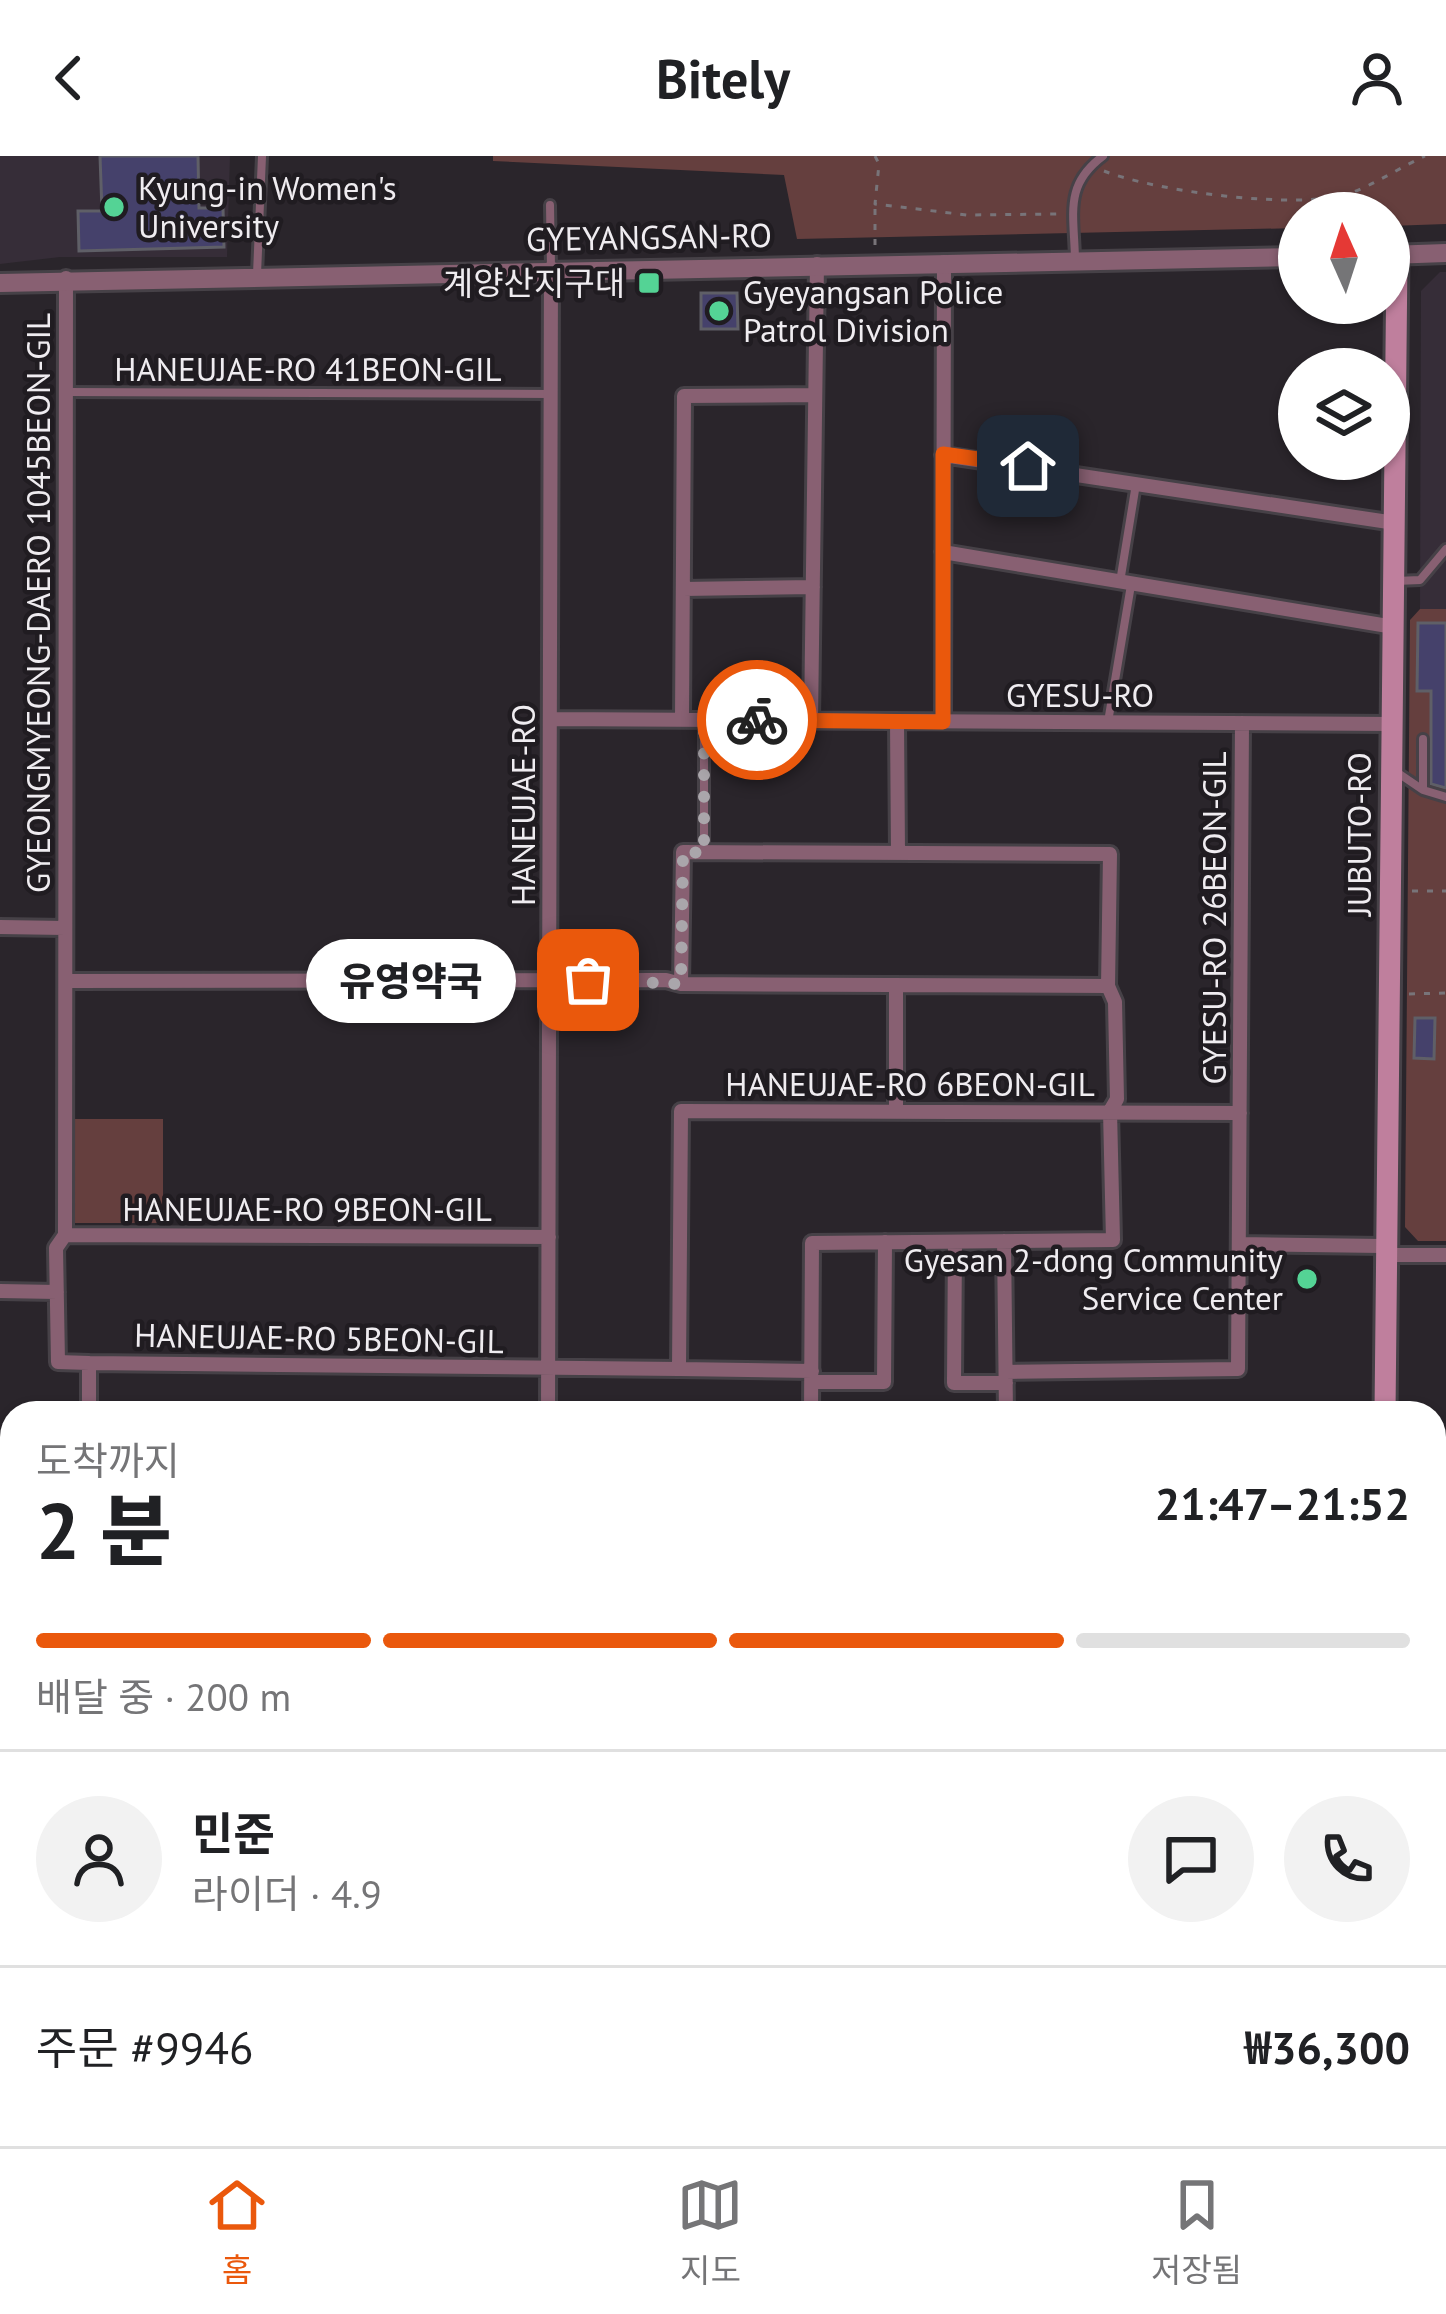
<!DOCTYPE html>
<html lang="ko">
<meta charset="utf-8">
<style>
:root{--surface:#fff;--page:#f2f2f2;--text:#202124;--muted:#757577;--line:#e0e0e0;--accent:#ea580c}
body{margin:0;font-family:"PT Sans","Noto Sans KR",sans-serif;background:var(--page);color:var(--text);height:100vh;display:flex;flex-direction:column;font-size:45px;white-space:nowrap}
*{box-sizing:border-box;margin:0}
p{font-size:39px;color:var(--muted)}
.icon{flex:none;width:66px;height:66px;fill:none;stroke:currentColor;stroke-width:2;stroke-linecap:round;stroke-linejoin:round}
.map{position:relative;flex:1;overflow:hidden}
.side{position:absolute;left:0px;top:1245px;width:1446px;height:747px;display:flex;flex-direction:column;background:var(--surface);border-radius:36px 36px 0 0;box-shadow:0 3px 9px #0004}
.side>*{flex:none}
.needle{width:78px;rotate:357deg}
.tools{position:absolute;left:1278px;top:36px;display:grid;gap:24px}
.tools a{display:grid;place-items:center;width:132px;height:132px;border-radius:50%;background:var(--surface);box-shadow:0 3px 9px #0004;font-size:60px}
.pin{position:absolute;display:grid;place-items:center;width:102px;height:102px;color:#fff;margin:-51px;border-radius:24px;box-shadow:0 6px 18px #0006}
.courier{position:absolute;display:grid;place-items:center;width:120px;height:120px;margin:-60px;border:9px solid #ea580c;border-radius:50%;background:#fff;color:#222;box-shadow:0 3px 15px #0007}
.bubble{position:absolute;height:84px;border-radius:42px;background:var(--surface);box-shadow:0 3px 9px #0004;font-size:39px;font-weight:800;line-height:84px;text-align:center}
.headline em{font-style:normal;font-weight:800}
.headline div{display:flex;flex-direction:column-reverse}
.headline{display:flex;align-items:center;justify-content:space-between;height:204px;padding:0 36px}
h1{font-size:78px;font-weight:800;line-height:90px}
.bar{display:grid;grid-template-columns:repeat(4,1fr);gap:18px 12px;align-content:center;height:144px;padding:0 36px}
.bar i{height:15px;border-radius:9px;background:var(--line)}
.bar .on{background:var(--accent)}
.bar p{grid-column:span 4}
.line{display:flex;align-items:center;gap:30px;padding:0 36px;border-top:3px solid var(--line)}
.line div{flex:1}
.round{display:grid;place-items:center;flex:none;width:126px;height:126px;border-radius:63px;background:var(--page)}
header{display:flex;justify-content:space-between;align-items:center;height:156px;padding:0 36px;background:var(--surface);font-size:54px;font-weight:800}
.dock{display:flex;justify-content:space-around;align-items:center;height:168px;border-top:3px solid var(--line);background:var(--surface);font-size:33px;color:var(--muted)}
.dock a{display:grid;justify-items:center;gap:6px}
.dock .on{color:var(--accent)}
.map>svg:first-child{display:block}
.built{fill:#362d38}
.green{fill:#653f3e}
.building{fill:#45416b;stroke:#5f5f67;stroke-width:3}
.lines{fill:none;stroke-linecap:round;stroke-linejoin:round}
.service-casing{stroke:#464147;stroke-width:14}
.minor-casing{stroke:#464147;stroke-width:20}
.tertiary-casing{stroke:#464147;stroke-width:24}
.secondary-casing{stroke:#464147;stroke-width:27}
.path{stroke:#787479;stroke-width:3;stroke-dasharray:6 9;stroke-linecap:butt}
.service{stroke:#886072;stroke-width:8}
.minor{stroke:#886072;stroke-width:14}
.tertiary{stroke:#886072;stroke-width:18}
.secondary{stroke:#bf7f9d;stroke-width:21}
.done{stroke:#aaa6ab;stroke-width:12;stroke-dasharray:0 21.6}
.route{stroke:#ea580c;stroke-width:15}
.poi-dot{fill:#54d395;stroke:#201c21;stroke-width:4.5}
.labels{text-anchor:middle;stroke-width:9;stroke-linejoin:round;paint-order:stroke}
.poi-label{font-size:33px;fill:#efecf0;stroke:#201c21;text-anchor:start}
.street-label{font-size:33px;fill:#efecf0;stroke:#201c21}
</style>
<header><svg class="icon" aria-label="back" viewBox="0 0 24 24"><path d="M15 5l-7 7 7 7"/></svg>Bitely<svg class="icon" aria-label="person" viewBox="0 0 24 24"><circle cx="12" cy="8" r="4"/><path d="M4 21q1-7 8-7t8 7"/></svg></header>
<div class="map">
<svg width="1446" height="1990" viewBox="0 0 1446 1990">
<rect width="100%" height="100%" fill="#2a252b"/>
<path class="built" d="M0,0H230L227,101H60L0,108Z
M1440,116H1446V453H1420L1421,135Z
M185,1980H516L499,1990H185Z"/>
<path class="green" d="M493,0H1446V68L1389,70V57H1299V72L797,83L784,19L493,5Z
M1420,453H1446V1085H1418L1405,1071L1410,464Z
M75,963H163V1067H75Z
M1024,1980H1212L1207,1990H1039Z"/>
<path class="building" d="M100,0H198L199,52H223L224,91L79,95L78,55H102Z
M701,137H737L738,173H701Z
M1418,467H1446V632L1431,628V535H1417Z
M1415,862H1435L1434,903L1414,902Z"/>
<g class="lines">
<defs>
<path id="service" d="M550,49L551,112
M1075,103C1074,57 1064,29 1103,0
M257,118L262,0
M67,236L550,238
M1396,425L1420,424L1446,393
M1120,426L1136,328
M1108,566L1131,429
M1395,615L1423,634L1446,641
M1423,633V583
M704,694V565"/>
<path id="minor" d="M66,122L65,1079L56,1092L58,1206L89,1207V1257
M943,299L1395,367
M943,396L1394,471
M683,433L813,431
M550,563L1393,568
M682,564L684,240L815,239
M811,565L817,108
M897,565L898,697
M943,565L944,106
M0,771L65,772
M66,825L666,824L681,828L1108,830L1110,698L683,696L681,828
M896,829V956
M65,1079L549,1081
M1004,1085L1006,1257
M955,1086L954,1227H1006
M1239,1088L1382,1090L1394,1099H1446
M0,1135L57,1136
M89,1207L679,1213L681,955L1240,957
M679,1213L812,1215
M1006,1216L1238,1213L1242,567
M812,1226H884L885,1086
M548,1257L551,112
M811,1257L812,1087L1113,1084L1110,955L1117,943L1115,846L1108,830
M1434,1602L1446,1587
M0,1776H12
M1434,1915H1446
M733,1980L749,1990
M523,1990L540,1980
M685,1990L699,1980
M759,1990L765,1980
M954,1990L961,1980
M1220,1990L1225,1980"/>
<path id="tertiary" d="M1389,99L1446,97
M0,127L1299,101
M1434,1399H1446"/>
<path id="secondary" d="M1385,1257L1397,99
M11,1375L12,1447
M33,1980L34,1990
M1383,1990V1980"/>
</defs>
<use href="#service" class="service-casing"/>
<use href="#minor" class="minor-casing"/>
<use href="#tertiary" class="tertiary-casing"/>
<use href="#secondary" class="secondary-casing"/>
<path class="path" d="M875,0L879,8L875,48L967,59L1057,58
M1104,15C1154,35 1300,55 1351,37C1375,28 1401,11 1425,0
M875,89V50
M1412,735H1446
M1409,838L1446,837"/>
<use href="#service" class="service"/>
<use href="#minor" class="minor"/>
<use href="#tertiary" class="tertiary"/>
<use href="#secondary" class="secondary"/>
</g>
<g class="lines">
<path class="done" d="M588,824L681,828L683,696L704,697V564H757"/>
<path class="route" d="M757,564L943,566V298L1028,310"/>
</g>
<g class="poi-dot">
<circle cx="114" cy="51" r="12"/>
<rect x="637" y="115" width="24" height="24" rx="6"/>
<circle cx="719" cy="155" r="12"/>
<circle cx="1307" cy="1123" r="12"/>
</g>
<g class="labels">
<g class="poi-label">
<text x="138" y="44">Kyung-in Women's<tspan x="138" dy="38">University</tspan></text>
<text x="625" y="139" text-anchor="end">계양산지구대</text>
<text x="743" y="148">Gyeyangsan Police<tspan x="743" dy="38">Patrol Division</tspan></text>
<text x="1283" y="1116" text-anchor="end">Gyesan 2-dong Community<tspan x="1283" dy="38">Service Center</tspan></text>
</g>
<g class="street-label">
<text transform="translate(649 81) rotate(-1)" y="12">GYEYANGSAN-RO</text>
<text x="308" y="225">HANEUJAE-RO 41BEON-GIL</text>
<text transform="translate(38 447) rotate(-90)" y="12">GYEONGMYEONG-DAERO 1045BEON-GIL</text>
<text x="1080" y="551">GYESU-RO</text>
<text transform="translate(523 649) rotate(-90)" y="12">HANEUJAE-RO</text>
<text transform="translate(1359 678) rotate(-90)" y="12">JUBUTO-RO</text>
<text transform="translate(1214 762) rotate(-90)" y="12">GYESU-RO 26BEON-GIL</text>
<text x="910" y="940">HANEUJAE-RO 6BEON-GIL</text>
<text x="307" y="1065">HANEUJAE-RO 9BEON-GIL</text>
<text transform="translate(319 1182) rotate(1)" y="12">HANEUJAE-RO 5BEON-GIL</text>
</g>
</g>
</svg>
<div class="tools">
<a><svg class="needle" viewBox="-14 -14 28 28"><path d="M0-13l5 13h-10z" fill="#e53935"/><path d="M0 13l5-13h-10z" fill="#757577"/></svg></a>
<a><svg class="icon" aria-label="layers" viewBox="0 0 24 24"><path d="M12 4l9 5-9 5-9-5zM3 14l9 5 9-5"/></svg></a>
</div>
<div class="pin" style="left:588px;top:824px;background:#ea580c"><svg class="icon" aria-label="bag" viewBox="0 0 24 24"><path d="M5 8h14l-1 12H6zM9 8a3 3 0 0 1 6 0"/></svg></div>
<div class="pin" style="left:1028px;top:310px;background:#1f2937"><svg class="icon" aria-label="home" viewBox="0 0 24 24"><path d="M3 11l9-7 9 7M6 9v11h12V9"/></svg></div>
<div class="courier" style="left:757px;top:564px"><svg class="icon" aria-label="bike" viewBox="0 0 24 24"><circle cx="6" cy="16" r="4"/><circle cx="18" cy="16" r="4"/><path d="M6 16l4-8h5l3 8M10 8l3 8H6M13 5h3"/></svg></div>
<div class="bubble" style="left:306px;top:783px;width:210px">유영약국</div>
<section class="side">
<div class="headline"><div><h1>2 분</h1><p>도착까지</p></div><em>21:47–21:52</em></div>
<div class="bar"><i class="on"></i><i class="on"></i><i class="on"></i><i></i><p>배달 중 · 200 m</p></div>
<div class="line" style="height:216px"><a class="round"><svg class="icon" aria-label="person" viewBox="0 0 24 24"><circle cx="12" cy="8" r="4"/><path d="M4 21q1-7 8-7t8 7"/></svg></a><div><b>민준</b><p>라이더 · 4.9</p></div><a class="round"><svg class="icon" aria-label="chat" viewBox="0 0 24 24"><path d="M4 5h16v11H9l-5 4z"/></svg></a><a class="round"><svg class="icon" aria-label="phone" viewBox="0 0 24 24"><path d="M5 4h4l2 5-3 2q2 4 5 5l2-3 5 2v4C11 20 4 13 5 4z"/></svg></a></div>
<div class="line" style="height:156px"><div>주문 #9946</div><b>₩36,300</b></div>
</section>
</div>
<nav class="dock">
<a class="on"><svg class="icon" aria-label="home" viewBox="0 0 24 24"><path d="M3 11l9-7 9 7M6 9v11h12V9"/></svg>홈</a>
<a><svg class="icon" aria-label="map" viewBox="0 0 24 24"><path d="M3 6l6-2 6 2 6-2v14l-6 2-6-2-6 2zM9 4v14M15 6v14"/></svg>지도</a>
<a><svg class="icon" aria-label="saved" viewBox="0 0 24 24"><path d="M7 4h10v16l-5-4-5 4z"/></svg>저장됨</a>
</nav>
